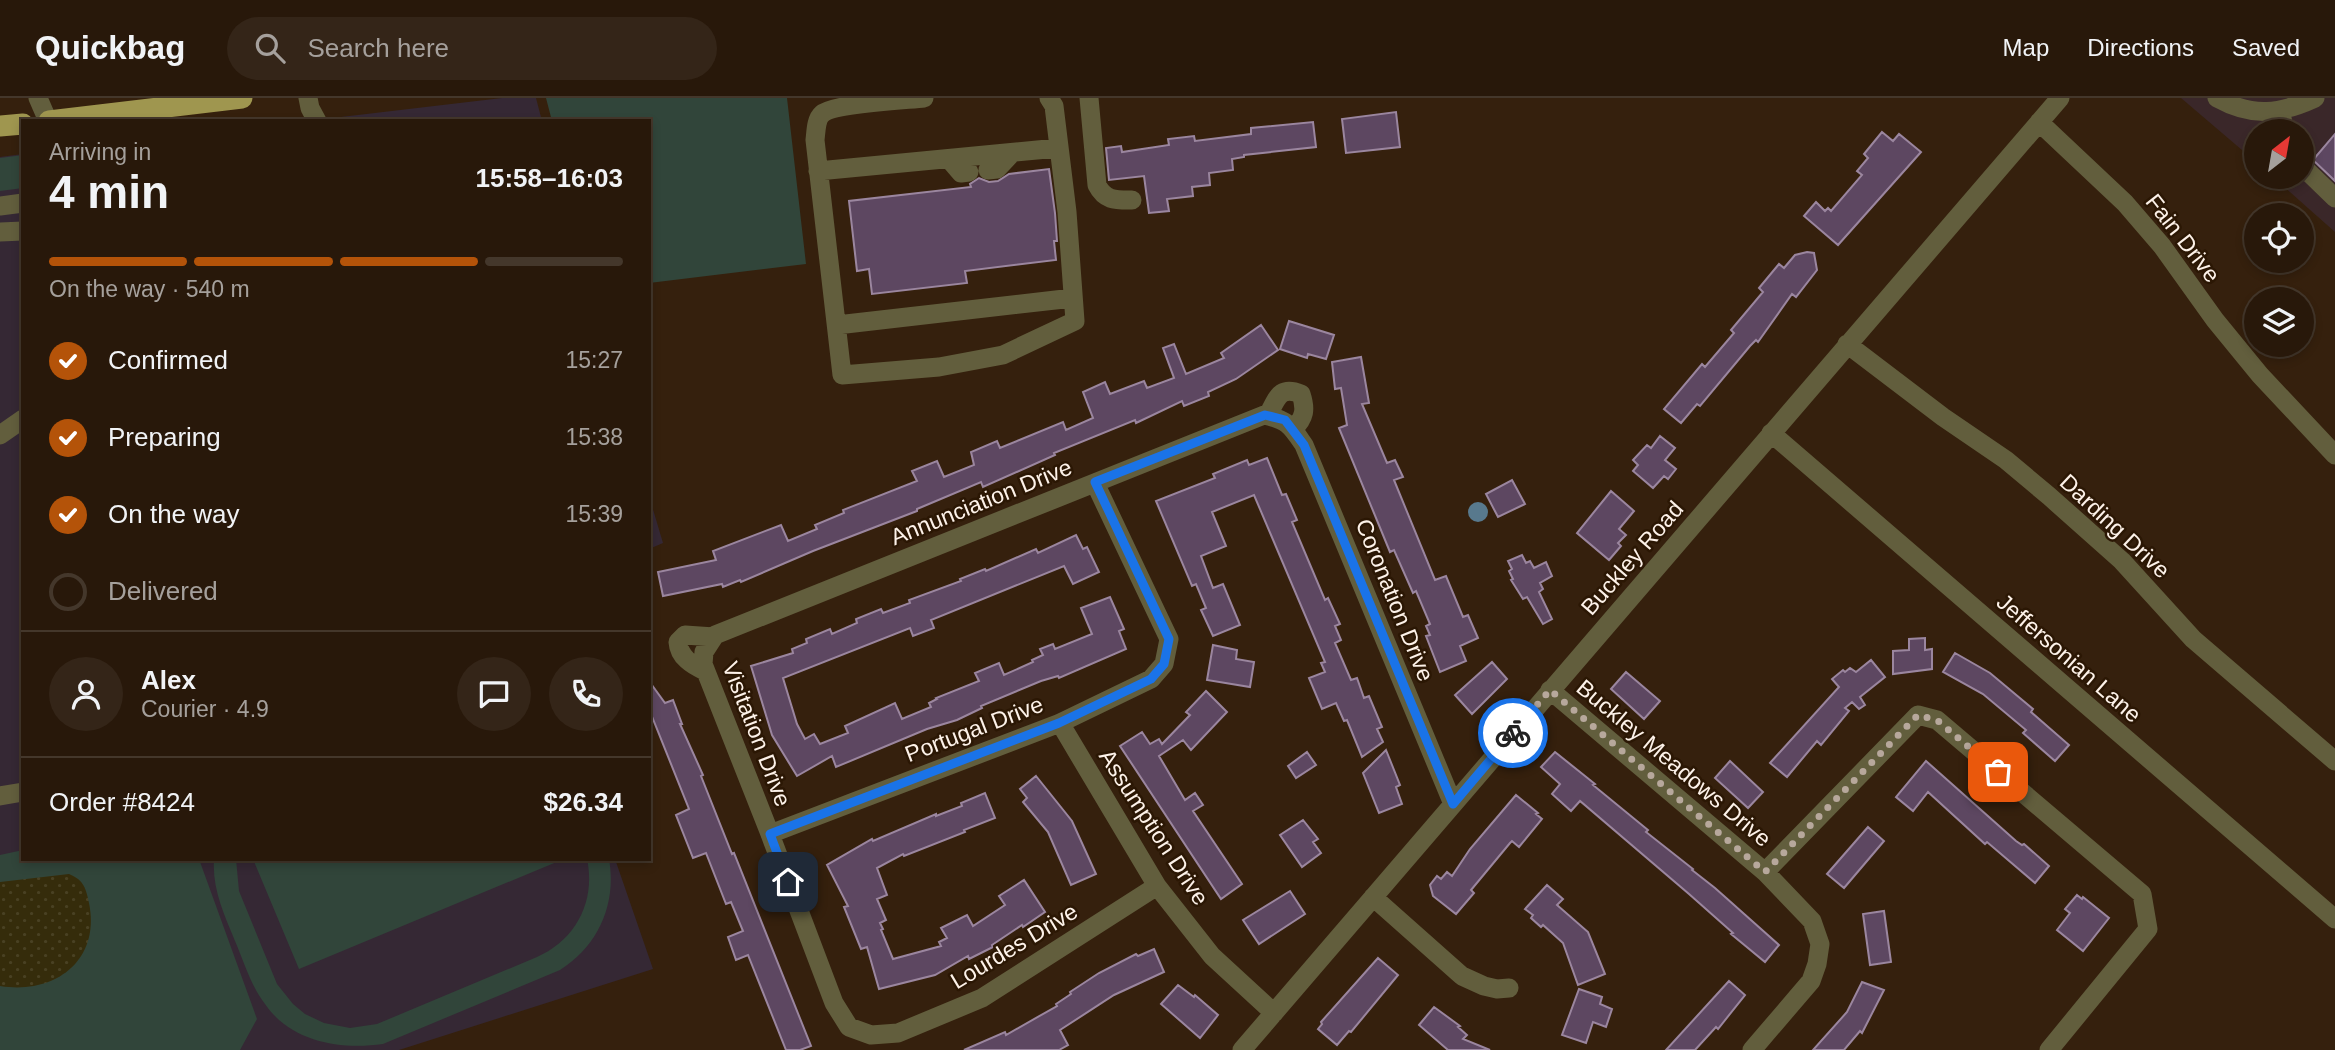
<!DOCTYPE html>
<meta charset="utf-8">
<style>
:root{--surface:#28180a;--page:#342518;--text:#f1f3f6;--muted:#a5a09c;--line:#44372b;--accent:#b45309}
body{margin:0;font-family:Arial,sans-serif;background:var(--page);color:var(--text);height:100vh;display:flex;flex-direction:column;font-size:26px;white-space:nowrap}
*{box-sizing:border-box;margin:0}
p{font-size:23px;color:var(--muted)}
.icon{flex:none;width:38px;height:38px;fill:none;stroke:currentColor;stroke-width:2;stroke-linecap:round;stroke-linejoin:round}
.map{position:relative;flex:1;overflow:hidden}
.sheet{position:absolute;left:21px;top:21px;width:630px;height:742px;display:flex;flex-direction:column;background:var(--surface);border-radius:0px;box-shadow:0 4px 10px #0003,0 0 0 2px var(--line)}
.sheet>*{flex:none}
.needle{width:46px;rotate:31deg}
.fabs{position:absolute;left:2244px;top:21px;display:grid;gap:14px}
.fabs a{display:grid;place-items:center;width:70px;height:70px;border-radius:50%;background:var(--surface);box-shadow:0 4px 10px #0003,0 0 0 2px var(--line);font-size:35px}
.pin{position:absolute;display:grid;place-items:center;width:60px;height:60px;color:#fff;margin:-30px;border-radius:14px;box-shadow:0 4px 10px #0006}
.courier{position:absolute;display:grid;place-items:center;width:70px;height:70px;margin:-35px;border:5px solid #1a73e8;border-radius:50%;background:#fff;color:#222;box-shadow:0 2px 9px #0007}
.overview em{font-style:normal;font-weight:600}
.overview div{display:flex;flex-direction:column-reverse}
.overview{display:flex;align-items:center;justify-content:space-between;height:119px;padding:0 28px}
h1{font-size:46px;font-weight:600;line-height:52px}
.bar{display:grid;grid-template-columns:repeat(4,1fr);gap:10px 7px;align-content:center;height:84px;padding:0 28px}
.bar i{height:9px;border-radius:5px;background:var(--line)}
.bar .active{background:var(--accent)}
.bar p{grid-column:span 4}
.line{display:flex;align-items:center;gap:18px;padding:0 28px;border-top:2px solid var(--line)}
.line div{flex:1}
.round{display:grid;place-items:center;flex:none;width:74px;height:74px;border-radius:37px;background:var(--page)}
ol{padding:0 28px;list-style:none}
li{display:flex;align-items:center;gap:21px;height:77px}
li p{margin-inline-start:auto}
li .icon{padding:7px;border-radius:50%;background:var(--accent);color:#fff;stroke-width:4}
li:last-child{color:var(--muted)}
li i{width:38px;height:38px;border:4px solid var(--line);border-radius:50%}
header{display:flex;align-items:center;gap:42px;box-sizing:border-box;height:98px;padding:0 35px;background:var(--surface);border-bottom:2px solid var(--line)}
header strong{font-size:33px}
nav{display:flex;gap:38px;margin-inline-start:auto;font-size:24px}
.search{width:490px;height:63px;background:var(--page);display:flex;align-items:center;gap:18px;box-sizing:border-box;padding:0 24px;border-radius:38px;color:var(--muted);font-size:26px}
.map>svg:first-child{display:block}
.commercial{fill:#3a2729}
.education{fill:#352834}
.grass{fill:#31453a}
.sand{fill:url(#sand-dots)}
.water{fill:#58798d}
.building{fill:#5d4761;stroke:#9b869f;stroke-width:2}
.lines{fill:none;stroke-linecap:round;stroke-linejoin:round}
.minor{stroke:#625e3d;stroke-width:19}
.major{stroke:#9f964f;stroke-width:21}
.done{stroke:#b7a89c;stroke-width:7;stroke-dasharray:0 12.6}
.route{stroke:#1a73e8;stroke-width:9}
.labels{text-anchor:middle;stroke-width:5;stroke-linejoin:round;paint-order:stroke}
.street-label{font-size:23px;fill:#fdf2e9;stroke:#2b1704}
</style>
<header>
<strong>Quickbag</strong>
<div class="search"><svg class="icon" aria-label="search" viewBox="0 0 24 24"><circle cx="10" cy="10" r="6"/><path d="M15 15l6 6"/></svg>Search here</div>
<nav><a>Map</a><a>Directions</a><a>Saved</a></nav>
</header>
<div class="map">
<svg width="2335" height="952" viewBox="0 0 2335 952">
<defs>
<pattern id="sand-dots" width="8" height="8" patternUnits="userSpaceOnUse" patternTransform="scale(1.75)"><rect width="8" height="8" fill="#352c0b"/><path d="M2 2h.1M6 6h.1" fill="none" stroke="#494123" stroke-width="1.8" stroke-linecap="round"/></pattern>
</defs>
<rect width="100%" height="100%" fill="#35200d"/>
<path class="commercial" d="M2181,0H2335V134L2273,79H2301V33H2256V64Z"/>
<path class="education" d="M502,0H536L542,23H307Z
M23,56V761H615L653,871L399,952H0V59Z
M649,398L663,445L649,451Z"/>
<path class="grass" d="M546,0H787L806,166L649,185V23H552Z
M23,57V90L0,93V60Z
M23,752V761H199L257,921L240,952H0V757Z
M214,761H236L239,793L277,886L293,906L305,916L324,925L350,930L377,926L537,859C576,842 596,803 587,761H609C617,806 598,848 560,872L383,946C340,952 291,944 265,906C251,888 244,864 235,843C224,816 212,791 214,761Z
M253,761H559V763L299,871Z"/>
<path class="sand" d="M69,776C84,782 86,791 89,805C101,863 54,897 0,888V784Z"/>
<path class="water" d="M1468 414a10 10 0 1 1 20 0a10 10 0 1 1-20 0Z"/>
<path class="building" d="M1396,14L1400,49L1346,55L1342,21Z
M1313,24L1316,49L1244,57V59L1232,61L1233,72L1209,75L1210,87L1192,89L1193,98L1167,101L1169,113L1149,115L1144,78L1109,82L1106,50L1121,48L1122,54L1169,47L1168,41L1194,38L1195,43L1251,36V30Z
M1882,34L1893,43L1899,36L1921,54L1838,147L1804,118L1816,104L1825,113L1828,110L1831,113L1862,77L1857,73L1868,60L1864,56Z
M2335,36V83L2313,62Z
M1049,71L1055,115L1057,143H1054L1056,162L965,173L967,185L872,196L869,171L857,173L849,103L971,89L970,86L979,80L989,84L998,83L1009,76Z
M1807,154L1814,155L1817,172L1796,199L1792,196L1758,244L1756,242L1750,248L1700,308L1697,306L1681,325L1664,311L1702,266L1705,269L1734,235L1731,232L1763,194L1759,190L1779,166L1784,170L1795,157Z
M1289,223L1334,237L1326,261L1308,256L1307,260L1280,251Z
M1261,227L1278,252L1236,281L1208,294L1209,298L1184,308L1182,303L1136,325L1135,322L1054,355L1055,357L983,389L981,384L917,411V413L813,453L741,484L740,482L723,489L722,486L663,498L658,474L716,462L713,453L781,427L788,443L817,431L815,427L844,415L843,412L917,383L912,373L937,363L944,379L974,367L971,354L997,343L1000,350L1063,324L1066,332L1093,320L1083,294L1105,284L1110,296L1144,283L1147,290L1174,280L1163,250L1174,246L1186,276L1224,260L1221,255Z
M1361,259L1369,305L1362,306L1387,365L1395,362L1403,379L1394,382L1435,482L1446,478L1463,519L1468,517L1478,540L1460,548L1466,563L1440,574L1426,538L1430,537L1426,528L1430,526L1416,493L1413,495L1394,452L1390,454L1339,330L1347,327L1341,290L1335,291L1332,264Z
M1660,338L1675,350L1665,362L1676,371L1668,381L1664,378L1653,390L1633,373L1638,367L1633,362L1647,347L1651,350Z
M1267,360L1282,397L1286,396L1297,422L1292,424L1325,502L1328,500L1340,526L1335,528L1341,542L1335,545L1351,582L1357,580L1364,600L1369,598L1382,629L1377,631L1383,644L1362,659L1347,622L1344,623L1336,605L1322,611L1309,580L1325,574L1321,565L1325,564L1254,397L1212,414L1226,448L1201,458L1213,490L1223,486L1240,527L1213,538L1201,512L1206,510L1196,486L1192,488L1156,403L1215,380L1213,376L1247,362L1249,367Z
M1512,382L1525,406L1498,419L1486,396Z
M1611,393L1634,413L1619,431L1626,437L1618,445L1621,448L1609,462L1577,435Z
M1076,437L1083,451L1087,449L1099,474L1073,486L1064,468L931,522L934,530L913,538L910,530L783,580L797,626L805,641L814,636L820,646L848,635L845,628L895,605L902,621L931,609L929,605L937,601L936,600L979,583L975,575L999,565L1004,577L1033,564L1032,562L1043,557L1040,551L1053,546L1055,551L1092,536L1081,510L1110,499L1124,531L1119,533L1126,551L1059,580L1058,578L1041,583L981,608L982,610L957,622L927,631L836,669L832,658L797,678L772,637L751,568L793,555L792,551L807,545L806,541L830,531L832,536L857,525L856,521L881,511L883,515L910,505L909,502L961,483L960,481L985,471L986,473L1036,451L1038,455Z
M1522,457L1526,465L1530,463L1534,470L1546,464L1552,478L1540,485L1543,491L1539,494L1552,521L1543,526L1527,499L1523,501L1511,482L1513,481L1509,473L1512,471L1508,463Z
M1925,540V552L1932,551V571L1893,576V553L1909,552V541Z
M1213,547L1237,552L1236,561L1254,564L1250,589L1207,582Z
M1955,555L1990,575L2033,611L2031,614L2069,647L2055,663L2023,635L2026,632L1983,596L1943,574Z
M1871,562L1885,579L1860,599L1865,607L1859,611L1852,604L1845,610L1849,613L1821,647L1817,643L1787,679L1770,665L1839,589L1832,581L1843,572L1845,574L1850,570L1856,574Z
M1492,564L1507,581L1472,616L1455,597Z
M1626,574L1660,603L1644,621L1611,591Z
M649,583L665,605L673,602L682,626H680L703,677L701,678L732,756L734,755L811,948L800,952H786L748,857L736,862L728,839L743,833L731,804L726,806L706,755L693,760L676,717L689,711L649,611Z
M1206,593L1227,614L1191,652L1183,642L1159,658L1185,702L1195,695L1203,707L1193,713L1242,786L1221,801L1120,648L1142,634L1150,646L1159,641L1162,646L1190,617L1186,614Z
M1386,652L1400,687L1396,689L1402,706L1379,715L1363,675Z
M1307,654L1316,667L1296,680L1288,668Z
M1555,654L1595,686L1593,687L1648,732L1646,734L1693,771L1692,772L1715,790L1779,847L1765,864L1731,836L1733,835L1689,796L1580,703L1571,713L1552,696L1560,686L1541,669Z
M1730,663L1763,694L1748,710L1715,680Z
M1926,663L2016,743L2022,747L2024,746L2049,768L2035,785L1987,744L1985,746L1928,694L1913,713L1896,699Z
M1036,678L1072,723L1096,776L1071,787L1048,734L1023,704L1027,700L1020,691Z
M985,695L995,720L964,732L965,734L904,758L903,756L877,770L887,797L877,801L886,822L880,825L883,831L881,832L893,861L941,848L939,844L947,840L941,830L967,817L973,828L1005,807L999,798L1024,782L1045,814L1023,829L1022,827L992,847L993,849L969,861L968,858L935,877L879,891L867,849L861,851L844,809L848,808L827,767L872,741L873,743L936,716V718L962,708L961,705Z
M1516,697L1538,715L1536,716L1542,721L1519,749L1512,743L1510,745L1471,792L1474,795L1456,816L1433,798L1430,787L1437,778L1441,781L1447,774L1452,778L1470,751Z
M1303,722L1318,741L1313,744L1321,755L1302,769L1280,737Z
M1868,729L1884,743L1844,790L1827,776Z
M1547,787L1563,801L1557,807L1588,834L1605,876L1578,887L1563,845L1543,827L1541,829L1531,820L1533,817L1525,811Z
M1290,793L1305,816L1259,846L1243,822Z
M2077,797L2082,801L2083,799L2109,820L2083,853L2057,832L2070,815L2065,811Z
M1884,813L1891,864L1870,867L1863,816Z
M1154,851L1164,874L1114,897L1060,932L1068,947L1059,952H964L1005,934L1006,937L1057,908L1056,906L1071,896L1070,894L1099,875L1136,856L1138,858Z
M1378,860L1398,877L1351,934L1349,933L1337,947L1318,931L1322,926L1321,924Z
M1729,883L1745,897L1718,931L1716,929L1695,952H1666Z
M1862,884L1884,892L1862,935L1860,933L1844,952H1813L1847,914Z
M1178,887L1194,899L1195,897L1218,917L1200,940L1161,906Z
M1579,891L1602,899L1600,906L1612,911L1606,929L1593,924L1586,945L1562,937Z
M1434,909L1460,928L1458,929L1467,937L1463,941L1490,952H1448L1419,927Z"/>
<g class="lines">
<path class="minor" d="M38,0L48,23
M308,0L310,10L317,23
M924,0C906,2 832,6 822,16C816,21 816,34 815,42L842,277L939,269L1003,257L1075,223L1067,114L1054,8L1049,0
M1089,0L1097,87C1105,103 1116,102 1132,102
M2217,0C2253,20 2280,16 2315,0
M2280,12L2285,33
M2039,24L2125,105L2162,148L2215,222L2260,277L2335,357
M949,61L961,75L969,74
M2301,67L2335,100
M988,72L997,71L1012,55
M818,73L1058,50
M0,108L23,105
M0,134L23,133
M837,227L1073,200
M1847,246L1943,319L2006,362L2049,398L2122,463L2193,541L2335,663
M1268,317C1277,301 1279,287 1301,296C1306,311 1305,320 1293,331
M1771,335L2335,821
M0,337L23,321
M705,573C692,567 679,559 678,544L685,537L714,539
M1550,592L1765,774L1812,823L1820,846L1817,866L1811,883L1752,952
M1060,625L1157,788L1212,858L1274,915
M0,698L23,694
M770,736L1060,625L1151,581L1164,566L1169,541L1095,385
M1765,774L1918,617L1937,622L2142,796L2148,831L2049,952
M1157,788L982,900L898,935L871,937L849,929L834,905L770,736L703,566L704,554L715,537L1264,317C1288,322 1291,328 1304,347L1453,706
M1373,799L1462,878L1484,888L1497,891L1509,890
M1242,952L2060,0"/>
<path class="major" d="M49,23L242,0
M0,28L23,26"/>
</g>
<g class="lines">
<path class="done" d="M1513,635L1550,592L1765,774L1918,617L1937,622L1998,674"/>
<path class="route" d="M788,784L770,736L1059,625L1151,581L1164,566L1169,541L1095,384L1265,317L1285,322L1304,347L1453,706L1513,635"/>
</g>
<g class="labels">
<g class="street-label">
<text transform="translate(2183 140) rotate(52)" y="8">Fain Drive</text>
<text transform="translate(981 404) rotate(-22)" y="8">Annunciation Drive</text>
<text transform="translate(2115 428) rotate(43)" y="8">Darding Drive</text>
<text transform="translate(1632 460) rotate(-49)" y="8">Buckley Road</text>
<text transform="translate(1395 502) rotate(68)" y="8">Coronation Drive</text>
<text transform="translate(2069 560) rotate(41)" y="8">Jeffersonian Lane</text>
<text transform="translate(974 631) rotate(-21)" y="8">Portugal Drive</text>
<text transform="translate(757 636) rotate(69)" y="8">Visitation Drive</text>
<text transform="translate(1674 665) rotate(40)" y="8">Buckley Meadows Drive</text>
<text transform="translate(1154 729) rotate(57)" y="8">Assumption Drive</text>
<text transform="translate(1014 848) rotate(-31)" y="8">Lourdes Drive</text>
</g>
</g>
</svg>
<div class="fabs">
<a><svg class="needle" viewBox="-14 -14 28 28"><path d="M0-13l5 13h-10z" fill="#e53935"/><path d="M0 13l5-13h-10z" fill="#a5a09c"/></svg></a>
<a><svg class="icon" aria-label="locate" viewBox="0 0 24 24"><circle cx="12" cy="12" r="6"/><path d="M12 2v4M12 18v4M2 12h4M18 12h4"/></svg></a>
<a><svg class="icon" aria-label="layers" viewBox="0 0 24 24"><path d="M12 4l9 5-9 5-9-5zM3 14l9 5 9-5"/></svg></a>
</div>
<div class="pin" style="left:1998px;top:674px;background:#ea580c"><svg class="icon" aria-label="bag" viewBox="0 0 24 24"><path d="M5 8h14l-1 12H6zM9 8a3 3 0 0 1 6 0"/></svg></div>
<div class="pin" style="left:788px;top:784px;background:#1f2937"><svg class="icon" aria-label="home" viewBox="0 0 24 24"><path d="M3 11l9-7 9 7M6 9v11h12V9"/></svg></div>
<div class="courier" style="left:1513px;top:635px"><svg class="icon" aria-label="bike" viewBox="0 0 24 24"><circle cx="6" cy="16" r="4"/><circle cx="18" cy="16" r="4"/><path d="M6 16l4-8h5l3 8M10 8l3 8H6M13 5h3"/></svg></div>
<section class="sheet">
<div class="overview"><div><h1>4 min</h1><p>Arriving in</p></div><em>15:58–16:03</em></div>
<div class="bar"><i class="active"></i><i class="active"></i><i class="active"></i><i></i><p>On the way · 540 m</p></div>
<ol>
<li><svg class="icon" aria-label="check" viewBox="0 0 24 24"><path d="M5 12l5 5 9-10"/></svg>Confirmed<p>15:27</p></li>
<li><svg class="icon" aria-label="check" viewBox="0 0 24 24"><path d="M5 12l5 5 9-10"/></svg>Preparing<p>15:38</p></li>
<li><svg class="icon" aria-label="check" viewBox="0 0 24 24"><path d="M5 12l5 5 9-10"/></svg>On the way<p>15:39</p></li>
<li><i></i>Delivered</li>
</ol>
<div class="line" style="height:126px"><a class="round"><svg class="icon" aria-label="person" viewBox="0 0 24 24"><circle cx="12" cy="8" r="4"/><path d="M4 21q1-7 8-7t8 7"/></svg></a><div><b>Alex</b><p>Courier · 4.9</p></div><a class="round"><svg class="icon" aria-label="chat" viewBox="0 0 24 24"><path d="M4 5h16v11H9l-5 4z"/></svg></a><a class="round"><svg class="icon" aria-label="phone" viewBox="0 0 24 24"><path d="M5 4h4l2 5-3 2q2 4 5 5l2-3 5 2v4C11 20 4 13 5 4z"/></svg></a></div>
<div class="line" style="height:91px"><div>Order #8424</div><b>$26.34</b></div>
</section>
</div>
